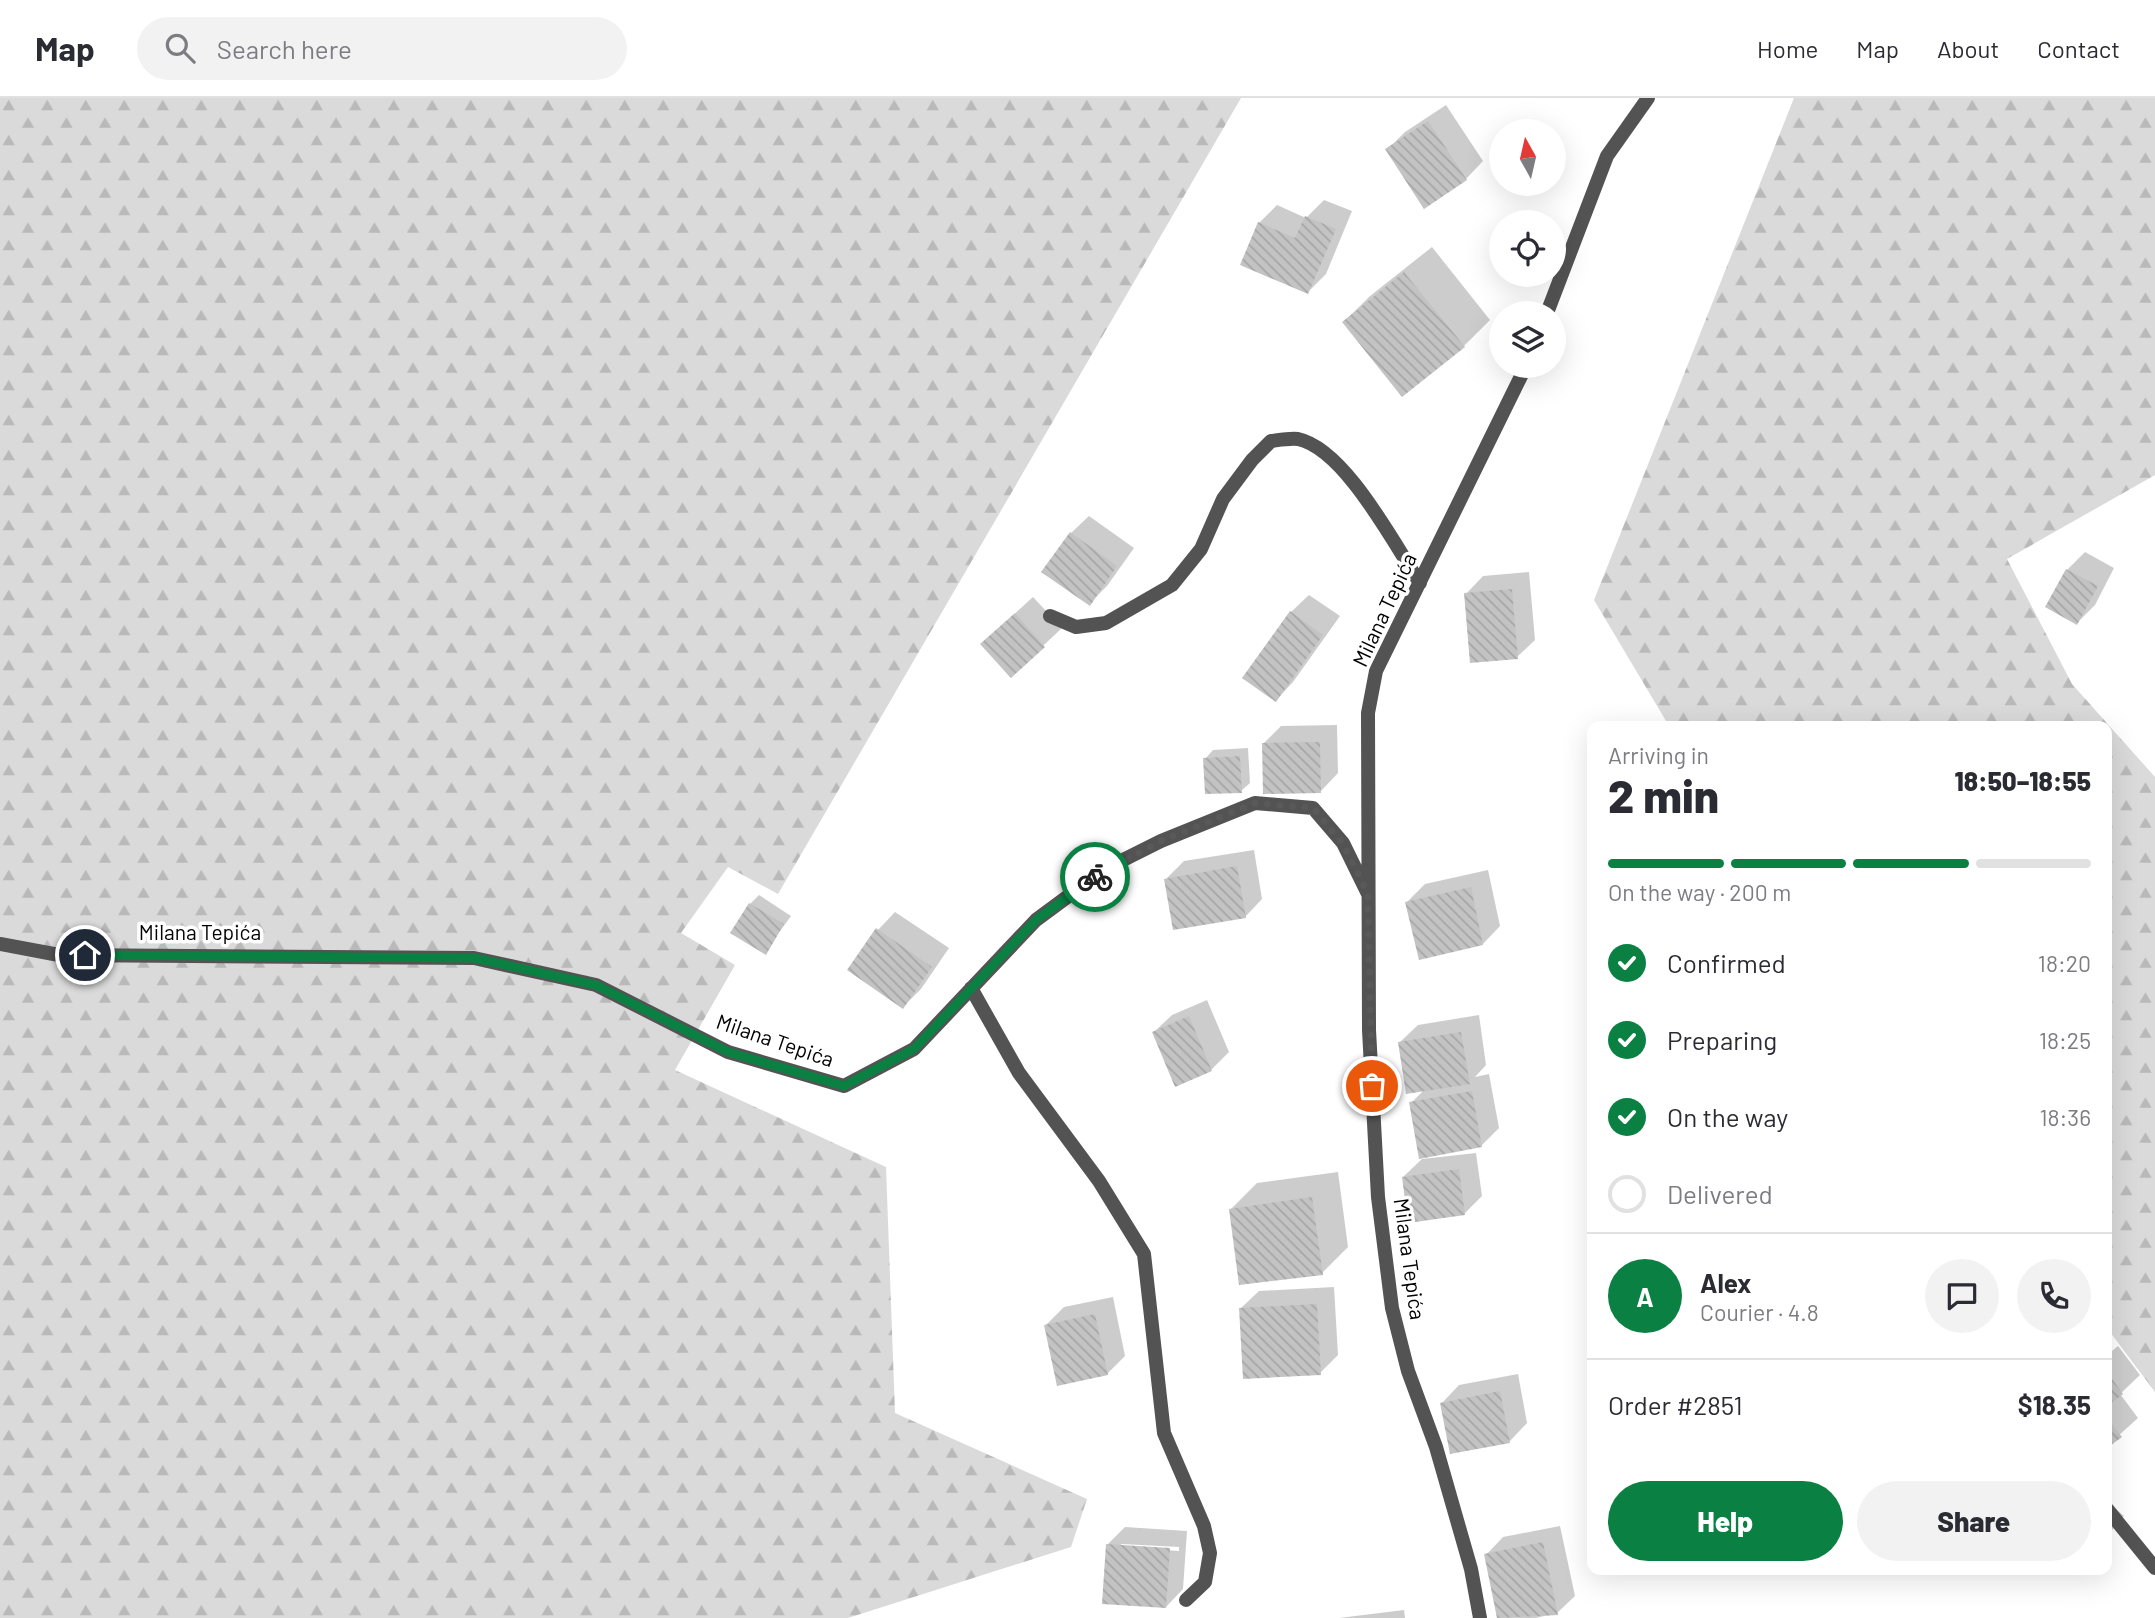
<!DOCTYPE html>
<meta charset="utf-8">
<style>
:root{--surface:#fff;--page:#f2f2f3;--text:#2b2b33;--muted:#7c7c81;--line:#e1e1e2;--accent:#0b8043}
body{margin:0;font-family:Barlow,sans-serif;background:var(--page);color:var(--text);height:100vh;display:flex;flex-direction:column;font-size:26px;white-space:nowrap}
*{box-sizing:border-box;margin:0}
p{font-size:23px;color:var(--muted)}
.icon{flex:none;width:38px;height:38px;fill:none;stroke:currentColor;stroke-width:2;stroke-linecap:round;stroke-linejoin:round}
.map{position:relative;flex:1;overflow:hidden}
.drawer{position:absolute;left:1587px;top:623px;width:525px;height:854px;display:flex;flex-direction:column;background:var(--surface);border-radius:14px;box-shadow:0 7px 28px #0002}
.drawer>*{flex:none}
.needle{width:46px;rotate:352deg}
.fabs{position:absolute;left:1489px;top:21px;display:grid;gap:14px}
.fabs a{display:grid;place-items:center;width:77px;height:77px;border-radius:50%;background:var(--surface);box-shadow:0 7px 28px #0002;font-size:35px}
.pin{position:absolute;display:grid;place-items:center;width:60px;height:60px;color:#fff;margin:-30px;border:4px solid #fff;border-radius:50%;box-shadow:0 2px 7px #0007}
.courier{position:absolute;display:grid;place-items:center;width:70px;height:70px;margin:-35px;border:5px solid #0b8043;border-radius:50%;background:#fff;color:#222;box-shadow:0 2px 9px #0007}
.overview em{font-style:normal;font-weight:800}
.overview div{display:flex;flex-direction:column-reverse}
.overview{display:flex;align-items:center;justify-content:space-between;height:119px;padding:0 21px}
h1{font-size:46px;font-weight:800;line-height:52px}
.bar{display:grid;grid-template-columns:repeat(4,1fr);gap:10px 7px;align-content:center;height:84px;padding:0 21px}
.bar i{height:9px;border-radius:5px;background:var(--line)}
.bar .on{background:var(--accent)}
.bar p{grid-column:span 4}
.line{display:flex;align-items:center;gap:18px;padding:0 21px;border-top:2px solid var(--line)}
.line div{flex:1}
.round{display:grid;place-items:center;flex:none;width:74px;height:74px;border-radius:37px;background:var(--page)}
ol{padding:0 21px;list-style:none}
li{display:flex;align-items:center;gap:21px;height:77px}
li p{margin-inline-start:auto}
li .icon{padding:7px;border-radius:50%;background:var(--accent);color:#fff;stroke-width:4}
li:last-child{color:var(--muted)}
li i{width:38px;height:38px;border:4px solid var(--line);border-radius:50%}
.cta{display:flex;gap:14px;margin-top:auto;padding:14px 21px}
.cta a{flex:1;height:80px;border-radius:42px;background:var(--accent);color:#fff;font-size:28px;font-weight:800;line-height:80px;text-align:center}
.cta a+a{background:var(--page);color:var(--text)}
header{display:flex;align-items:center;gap:42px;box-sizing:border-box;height:98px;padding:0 35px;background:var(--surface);border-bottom:2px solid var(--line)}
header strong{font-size:33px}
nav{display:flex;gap:38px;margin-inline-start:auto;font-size:24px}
.search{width:490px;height:63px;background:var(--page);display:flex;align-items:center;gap:18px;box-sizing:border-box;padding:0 24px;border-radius:38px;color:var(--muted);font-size:26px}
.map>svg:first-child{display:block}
.forest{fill:url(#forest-firs)}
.shadow{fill:#0003;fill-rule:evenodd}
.building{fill:url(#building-back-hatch)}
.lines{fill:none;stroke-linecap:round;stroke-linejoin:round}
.minor{stroke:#535353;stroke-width:14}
.done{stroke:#595959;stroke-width:7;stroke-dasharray:0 12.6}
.route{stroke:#0b8043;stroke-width:9}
.labels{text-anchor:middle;stroke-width:7;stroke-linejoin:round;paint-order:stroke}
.street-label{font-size:21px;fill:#000;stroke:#fff}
</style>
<header>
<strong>Map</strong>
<div class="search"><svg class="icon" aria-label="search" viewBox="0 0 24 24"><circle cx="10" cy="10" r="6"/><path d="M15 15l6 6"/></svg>Search here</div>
<nav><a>Home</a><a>Map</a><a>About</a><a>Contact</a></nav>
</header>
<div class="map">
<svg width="2155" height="1520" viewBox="0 0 2155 1520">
<defs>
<pattern id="forest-firs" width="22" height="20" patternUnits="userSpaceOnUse" patternTransform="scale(1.75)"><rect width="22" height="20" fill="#dadada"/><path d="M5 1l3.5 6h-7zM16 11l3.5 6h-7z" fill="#b9b9b9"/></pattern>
<pattern id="building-back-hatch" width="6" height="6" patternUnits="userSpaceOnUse" patternTransform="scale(1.75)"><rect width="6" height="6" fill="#c3c3c3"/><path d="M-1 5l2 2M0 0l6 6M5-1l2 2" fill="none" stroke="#a6a6a6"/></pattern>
</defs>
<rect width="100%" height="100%" fill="#fff"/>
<path class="forest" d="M0,0H1241L778,796L728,769L681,835L735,867L675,972L886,1069L895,1315L1087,1401L1071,1449L848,1520H0Z
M1794,0H2155V377L2007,461L2072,586L2155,679V1294L2107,1230V628H1669L1594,502Z"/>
<path class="shadow" d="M1446,7L1483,63L1466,81L1387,52L1405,34Z
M1324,102L1352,113L1326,176L1308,194L1259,125L1277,107L1306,120Z
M1432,149L1490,222L1464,248L1344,224L1370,198Z
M1089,418L1134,450L1107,488L1089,506L1071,435Z
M2085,454L2114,470L2095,507L2077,525L2067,472Z
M1529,474L1535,542L1517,559L1466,496L1483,478Z
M1309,497L1340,518L1293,584L1276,602L1291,514Z
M1033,499L1062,530L1012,577L1000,529Z
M1337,627L1338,675L1321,693L1263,646L1281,628Z
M1248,650L1250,685L1241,693L1205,661L1213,652Z
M1254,752L1262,801L1245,819L1166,781L1184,763Z
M1488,772L1500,828L1483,846L1407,804L1425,786Z
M759,797L791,818L765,854L750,806Z
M895,814L949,850L921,891L903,909L878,832Z
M1207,902L1229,954L1211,972L1154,934L1172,917Z
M1479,917L1486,967L1475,979L1489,976L1499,1030L1481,1048L1411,1005L1424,992L1400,944L1418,927Z
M1476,1055L1482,1098L1464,1116L1403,1079L1422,1061Z
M1338,1074L1348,1149L1322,1175L1231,1111L1257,1085Z
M1334,1189L1338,1257L1320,1275L1241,1210L1259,1193Z
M1113,1199L1125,1258L1107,1276L1046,1227L1064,1209Z
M2118,1248L2140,1277L2120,1296L2138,1320L2107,1348V1257Z
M1518,1276L1527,1325L1510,1343L1442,1305L1459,1287Z
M2107,1403L2124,1418L2107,1438Z
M1560,1428L1575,1498L1557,1515L1536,1520H1499L1486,1457L1503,1439Z
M1125,1429L1187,1433L1183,1491L1166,1509L1107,1447ZM1121,1446L1179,1449V1453L1121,1449Z
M1404,1512L1405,1520H1339Z"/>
<path class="building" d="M1428,23L1467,82L1424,111L1385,51Z
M1305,118L1336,131L1308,196L1240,167L1258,124L1295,140Z
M1404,174L1465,249L1402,299L1342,224Z
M1070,434L1117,468L1090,508L1041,474Z
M2066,471L2098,488L2077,527L2045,509Z
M1512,491L1518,561L1470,565L1464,495Z
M1290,513L1323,537L1276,604L1242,580Z
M1015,515L1045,549L1011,580L980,546Z
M1320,644L1321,695L1263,696L1262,645Z
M1240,658L1242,695L1205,696L1203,660Z
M1237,768L1246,820L1173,832L1164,781Z
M1471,789L1483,847L1419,862L1405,804Z
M749,805L784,826L766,857L730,835Z
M876,830L932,869L903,911L847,872Z
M1189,918L1212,973L1175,989L1152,934Z
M1461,934L1470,986L1406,996L1398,944Z
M1472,993L1482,1049L1419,1061L1409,1004Z
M1459,1071L1465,1117L1408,1125L1402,1079Z
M1312,1099L1323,1177L1239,1187L1229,1111Z
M1317,1206L1321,1277L1243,1281L1239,1210Z
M1095,1216L1108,1277L1057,1288L1044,1227Z
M2107,1274L2123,1296L2107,1308Z
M1500,1293L1510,1345L1450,1356L1440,1305Z
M2107,1320L2122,1339L2107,1350Z
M1543,1444L1558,1517L1497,1520L1484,1456Z
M1106,1446L1170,1450L1166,1510L1102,1506Z"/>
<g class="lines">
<path class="minor" d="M1547,215L1607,58L1648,0
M1050,518L1076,529L1106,525L1172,487L1201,451L1223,401L1252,362L1271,343C1279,342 1290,340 1298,341C1345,351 1394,446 1420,485
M0,846L59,857L474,860L596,887L728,954L844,988L914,951L1036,822L1105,771L1161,743L1255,705L1313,710L1343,745L1368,796
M971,890L1019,975L1099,1083L1144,1156L1164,1335L1204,1428L1210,1455L1205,1484L1186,1502
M2107,1411L2155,1470
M1480,1520L1471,1471L1436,1349L1408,1273L1392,1210L1378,1099L1369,932L1368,615L1376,573L1526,268"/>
</g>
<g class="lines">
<path class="done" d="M1095,779L1161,743L1255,705L1313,710L1343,746L1368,796L1372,988"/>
<path class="route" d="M85,857L474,860L596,887L728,954L844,988L914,951L1036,822L1095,779"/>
</g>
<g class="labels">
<g class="street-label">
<text transform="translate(1385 512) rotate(-65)" y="7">Milana Tepića</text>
<text x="200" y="842">Milana Tepića</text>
<text transform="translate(775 943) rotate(19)" y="7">Milana Tepića</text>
<text transform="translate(1409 1161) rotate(82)" y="7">Milana Tepića</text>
</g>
</g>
</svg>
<div class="fabs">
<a><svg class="needle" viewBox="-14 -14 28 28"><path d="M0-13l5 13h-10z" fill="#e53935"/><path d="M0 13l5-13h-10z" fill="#7c7c81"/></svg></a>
<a><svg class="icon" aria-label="locate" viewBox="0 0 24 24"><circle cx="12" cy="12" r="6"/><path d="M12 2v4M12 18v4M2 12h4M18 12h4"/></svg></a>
<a><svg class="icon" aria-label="layers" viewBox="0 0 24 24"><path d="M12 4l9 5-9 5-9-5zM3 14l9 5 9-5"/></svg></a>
</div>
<div class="pin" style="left:1372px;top:988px;background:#ea580c"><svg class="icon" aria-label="bag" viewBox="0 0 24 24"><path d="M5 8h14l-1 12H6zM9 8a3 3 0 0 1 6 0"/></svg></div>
<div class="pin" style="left:85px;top:857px;background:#1f2937"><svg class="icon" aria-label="home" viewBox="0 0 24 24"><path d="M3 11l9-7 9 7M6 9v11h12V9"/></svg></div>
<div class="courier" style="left:1095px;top:779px"><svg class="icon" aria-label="bike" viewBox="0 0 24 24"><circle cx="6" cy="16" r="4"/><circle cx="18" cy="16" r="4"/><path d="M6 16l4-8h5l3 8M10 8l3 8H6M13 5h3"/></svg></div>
<section class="drawer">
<div class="overview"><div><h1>2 min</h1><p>Arriving in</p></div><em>18:50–18:55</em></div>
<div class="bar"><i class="on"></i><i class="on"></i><i class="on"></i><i></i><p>On the way · 200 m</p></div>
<ol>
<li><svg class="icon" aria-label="check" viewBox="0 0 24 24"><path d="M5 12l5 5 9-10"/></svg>Confirmed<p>18:20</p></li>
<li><svg class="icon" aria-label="check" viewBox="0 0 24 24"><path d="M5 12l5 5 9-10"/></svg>Preparing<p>18:25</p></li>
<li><svg class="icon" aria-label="check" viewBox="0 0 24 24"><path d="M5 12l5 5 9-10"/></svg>On the way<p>18:36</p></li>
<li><i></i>Delivered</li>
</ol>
<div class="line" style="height:126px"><b class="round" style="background:var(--accent);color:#fff">A</b><div><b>Alex</b><p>Courier · 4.8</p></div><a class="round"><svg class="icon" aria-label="chat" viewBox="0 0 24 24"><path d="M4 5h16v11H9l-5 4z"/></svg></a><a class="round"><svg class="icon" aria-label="phone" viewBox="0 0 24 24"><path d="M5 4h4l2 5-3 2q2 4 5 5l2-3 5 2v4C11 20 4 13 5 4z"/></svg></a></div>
<div class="line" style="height:91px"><div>Order #2851</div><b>$18.35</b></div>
<div class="cta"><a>Help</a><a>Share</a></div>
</section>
</div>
